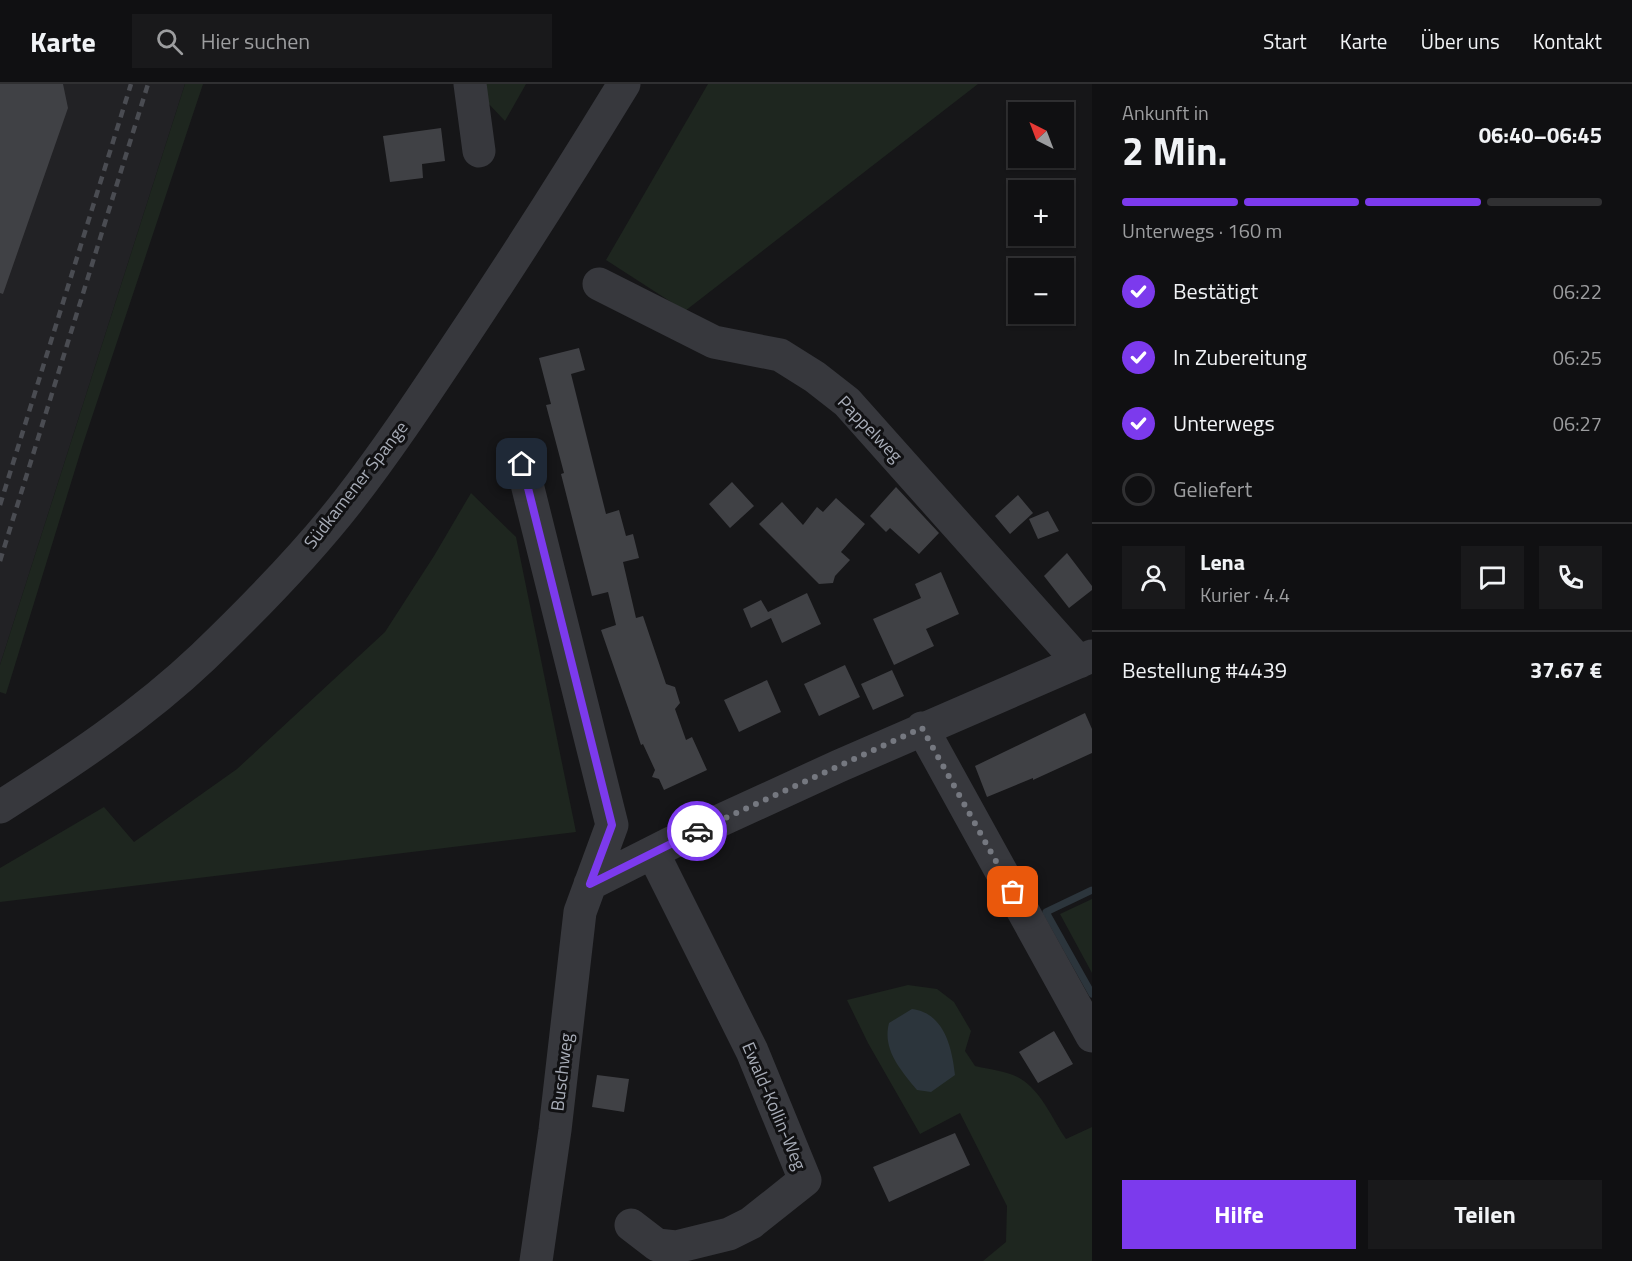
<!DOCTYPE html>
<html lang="de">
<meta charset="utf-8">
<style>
:root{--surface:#101012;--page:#19191b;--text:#f1f3f6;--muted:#9c9d9f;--line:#303032;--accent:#7c3aed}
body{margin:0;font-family:"Titillium Web",sans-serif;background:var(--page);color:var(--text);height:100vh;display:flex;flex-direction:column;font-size:22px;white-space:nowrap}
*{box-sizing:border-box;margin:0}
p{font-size:20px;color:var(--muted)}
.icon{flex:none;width:33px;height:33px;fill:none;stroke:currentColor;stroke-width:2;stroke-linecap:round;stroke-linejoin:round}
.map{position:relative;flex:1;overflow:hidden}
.sheet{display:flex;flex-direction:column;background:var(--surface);width:540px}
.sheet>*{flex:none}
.needle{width:39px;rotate:318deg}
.controls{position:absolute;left:1008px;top:18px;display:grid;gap:12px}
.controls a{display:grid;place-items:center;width:66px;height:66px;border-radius:0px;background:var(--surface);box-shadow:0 2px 4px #0004,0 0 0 2px var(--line);font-size:30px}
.pin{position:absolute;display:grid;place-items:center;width:51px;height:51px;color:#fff;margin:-26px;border-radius:12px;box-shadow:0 3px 9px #0006}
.courier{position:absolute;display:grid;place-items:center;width:60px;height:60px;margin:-30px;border:4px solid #7c3aed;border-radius:50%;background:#fff;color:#222;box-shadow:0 2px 8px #0007}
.head em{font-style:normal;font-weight:700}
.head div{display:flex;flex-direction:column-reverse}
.head{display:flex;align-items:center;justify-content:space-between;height:102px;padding:0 30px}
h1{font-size:39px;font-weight:700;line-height:45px}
.bar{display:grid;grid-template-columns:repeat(4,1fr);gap:9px 6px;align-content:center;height:72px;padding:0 30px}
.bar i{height:8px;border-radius:4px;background:var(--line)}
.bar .selected{background:var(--accent)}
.bar p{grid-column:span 4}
.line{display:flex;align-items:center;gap:15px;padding:0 30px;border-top:2px solid var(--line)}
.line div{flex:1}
.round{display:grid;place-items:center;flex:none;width:63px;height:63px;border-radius:0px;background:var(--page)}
ol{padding:0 30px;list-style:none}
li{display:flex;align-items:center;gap:18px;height:66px}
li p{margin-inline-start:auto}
li .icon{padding:6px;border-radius:50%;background:var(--accent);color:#fff;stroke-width:4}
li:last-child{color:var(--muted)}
li i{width:33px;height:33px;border:3px solid var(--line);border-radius:50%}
.primary-button{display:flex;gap:12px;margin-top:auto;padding:12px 30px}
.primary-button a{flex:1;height:69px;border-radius:0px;background:var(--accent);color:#fff;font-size:24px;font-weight:700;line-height:69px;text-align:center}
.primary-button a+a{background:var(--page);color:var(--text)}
header{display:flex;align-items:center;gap:36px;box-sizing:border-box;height:84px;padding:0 30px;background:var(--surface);border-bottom:2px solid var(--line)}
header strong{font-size:28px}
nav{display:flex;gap:33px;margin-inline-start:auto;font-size:21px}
.search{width:420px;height:54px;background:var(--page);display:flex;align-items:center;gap:15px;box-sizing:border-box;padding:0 21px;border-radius:0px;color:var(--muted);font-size:22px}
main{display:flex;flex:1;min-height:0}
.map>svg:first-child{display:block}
.built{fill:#222225}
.green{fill:#1e261f}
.water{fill:#2c353c}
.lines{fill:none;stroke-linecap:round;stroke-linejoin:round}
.stream{stroke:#2c353c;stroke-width:7}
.building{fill:#404145}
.minor{stroke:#37383d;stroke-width:33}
.rail{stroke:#4a4c52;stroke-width:4.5;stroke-dasharray:8 6;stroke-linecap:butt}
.done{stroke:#757880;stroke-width:6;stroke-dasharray:0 10.8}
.route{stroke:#7c3aed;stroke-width:8}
.labels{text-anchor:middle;stroke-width:6;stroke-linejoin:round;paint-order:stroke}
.street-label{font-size:18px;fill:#a8adb8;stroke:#111113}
</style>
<header>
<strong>Karte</strong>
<div class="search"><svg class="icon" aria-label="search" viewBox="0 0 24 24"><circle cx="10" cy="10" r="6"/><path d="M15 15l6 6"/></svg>Hier suchen</div>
<nav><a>Start</a><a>Karte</a><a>Über uns</a><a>Kontakt</a></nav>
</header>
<main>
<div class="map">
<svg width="1092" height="1177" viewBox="0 0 1092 1177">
<rect width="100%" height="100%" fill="#161618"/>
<path class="built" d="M0,0H185L0,581Z"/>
<path class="green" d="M185,0H203L82,363L6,610L0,608V581Z
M485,0H526L505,37L486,17Z
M708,0H978L685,227L606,176Z
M471,409L516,453L576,748L0,818V784L104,723L134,758L237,685L385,548L434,472Z
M1092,815V889L1060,830Z
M908,901L937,905L954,918L971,947L965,967L975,982C991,986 1011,987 1024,997C1043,1011 1053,1036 1066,1055L1092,1043V1177H983L1006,1158L1007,1122L960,1029L920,1050L868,959L847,916Z"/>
<path class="water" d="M912,925C944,929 952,963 955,991L931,1008L917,1006C901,986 882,966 889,939Z"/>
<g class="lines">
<path class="stream" d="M1092,806L1046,828L1092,910"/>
</g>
<path class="building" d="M0,0H63L68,24L3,210L0,209Z
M441,44L445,77L422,80L423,94L390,98L383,52Z
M579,264L585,286L571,290L606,430L619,426L626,452L633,450L639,474L623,478L636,534L643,532L666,600L675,603L680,619L675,625L686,656L692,653L707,686L664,706L659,695L652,693L655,686L643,660L641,661L601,546L616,541L608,508L592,512L561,390L564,389L546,321L551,320L539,274Z
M732,398L754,422L730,444L709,420Z
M896,403L939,449L919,470L890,444L886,448L870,432Z
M1018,411L1033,429L1010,450L995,432Z
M836,414L865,440L841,468L850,476L835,492L833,499L819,500L759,440L782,418L803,441L817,423L823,428Z
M1048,427L1059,447L1038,455L1029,435Z
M1067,469L1092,502V506L1069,524L1044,492Z
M941,488L959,530L926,545L934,562L894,581L873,535L921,514L915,500Z
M807,509L821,540L782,559L771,534L751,544L743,525L761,516L768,528Z
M845,581L860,613L819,632L804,600Z
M892,586L904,612L873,626L861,600Z
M767,596L781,628L739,648L724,616Z
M1085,629L1092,645V669L1033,696V694L987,713L975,682Z
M1054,947L1073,980L1038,999L1019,968Z
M597,991L629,995L624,1028L592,1023Z
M955,1049L970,1081L889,1118L873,1083Z"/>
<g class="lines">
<path class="minor" d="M470,0L479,67
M599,200L714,258L780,271L815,293L847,318L1079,578
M522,380L612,741L580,828L555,1046L536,1177
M922,644L1092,952
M0,723C71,678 142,631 203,573C254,524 305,472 348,417C386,368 420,317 454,266C513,178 569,90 624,0
M590,800L671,759L839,682L1092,572
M631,1141L657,1161L676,1163L729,1150L751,1139L805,1096L752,967L653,769"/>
<path class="rail" d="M0,421L131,0
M0,477L148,0"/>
</g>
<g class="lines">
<path class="done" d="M697,747L922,644L1013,808"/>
<path class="route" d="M522,380L612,741L590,800L697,747"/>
</g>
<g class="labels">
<g class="street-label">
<text transform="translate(870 345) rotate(46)" y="6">Pappelweg</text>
<text transform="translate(356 401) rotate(-52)" y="6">Südkamener Spange</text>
<text transform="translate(562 988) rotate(-83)" y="6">Buschweg</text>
<text transform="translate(774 1022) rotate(67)" y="6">Ewald-Kollin-Weg</text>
</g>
</g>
</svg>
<div class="controls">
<a><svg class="needle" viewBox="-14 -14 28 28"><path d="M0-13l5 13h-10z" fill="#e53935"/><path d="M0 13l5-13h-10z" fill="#9c9d9f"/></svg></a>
<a>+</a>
<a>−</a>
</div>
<div class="pin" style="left:1013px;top:808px;background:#ea580c"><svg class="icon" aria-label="bag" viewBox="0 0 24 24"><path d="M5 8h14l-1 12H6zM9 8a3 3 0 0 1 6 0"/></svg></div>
<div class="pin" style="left:522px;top:380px;background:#1f2937"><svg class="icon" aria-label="home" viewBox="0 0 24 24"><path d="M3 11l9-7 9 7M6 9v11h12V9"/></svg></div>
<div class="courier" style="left:697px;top:747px"><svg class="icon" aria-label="car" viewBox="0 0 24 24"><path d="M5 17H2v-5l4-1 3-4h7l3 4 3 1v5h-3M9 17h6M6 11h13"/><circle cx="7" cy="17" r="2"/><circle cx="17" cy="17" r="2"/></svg></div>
</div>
<section class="sheet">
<div class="head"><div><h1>2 Min.</h1><p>Ankunft in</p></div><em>06:40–06:45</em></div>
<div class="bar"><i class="selected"></i><i class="selected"></i><i class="selected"></i><i></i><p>Unterwegs · 160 m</p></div>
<ol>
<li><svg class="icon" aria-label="check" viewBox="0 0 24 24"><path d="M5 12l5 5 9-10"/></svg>Bestätigt<p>06:22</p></li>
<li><svg class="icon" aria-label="check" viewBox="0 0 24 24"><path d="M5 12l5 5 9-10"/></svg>In Zubereitung<p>06:25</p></li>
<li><svg class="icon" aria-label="check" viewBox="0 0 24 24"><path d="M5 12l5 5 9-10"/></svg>Unterwegs<p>06:27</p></li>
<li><i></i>Geliefert</li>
</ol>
<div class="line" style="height:108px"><a class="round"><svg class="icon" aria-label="person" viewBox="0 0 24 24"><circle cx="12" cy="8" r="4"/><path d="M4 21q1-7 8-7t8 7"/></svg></a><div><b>Lena</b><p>Kurier · 4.4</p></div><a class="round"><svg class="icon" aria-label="chat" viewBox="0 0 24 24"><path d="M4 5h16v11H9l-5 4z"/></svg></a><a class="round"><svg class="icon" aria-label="phone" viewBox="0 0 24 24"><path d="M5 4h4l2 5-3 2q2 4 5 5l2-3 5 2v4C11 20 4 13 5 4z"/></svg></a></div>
<div class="line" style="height:78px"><div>Bestellung #4439</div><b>37.67 €</b></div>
<div class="primary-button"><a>Hilfe</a><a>Teilen</a></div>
</section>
</main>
